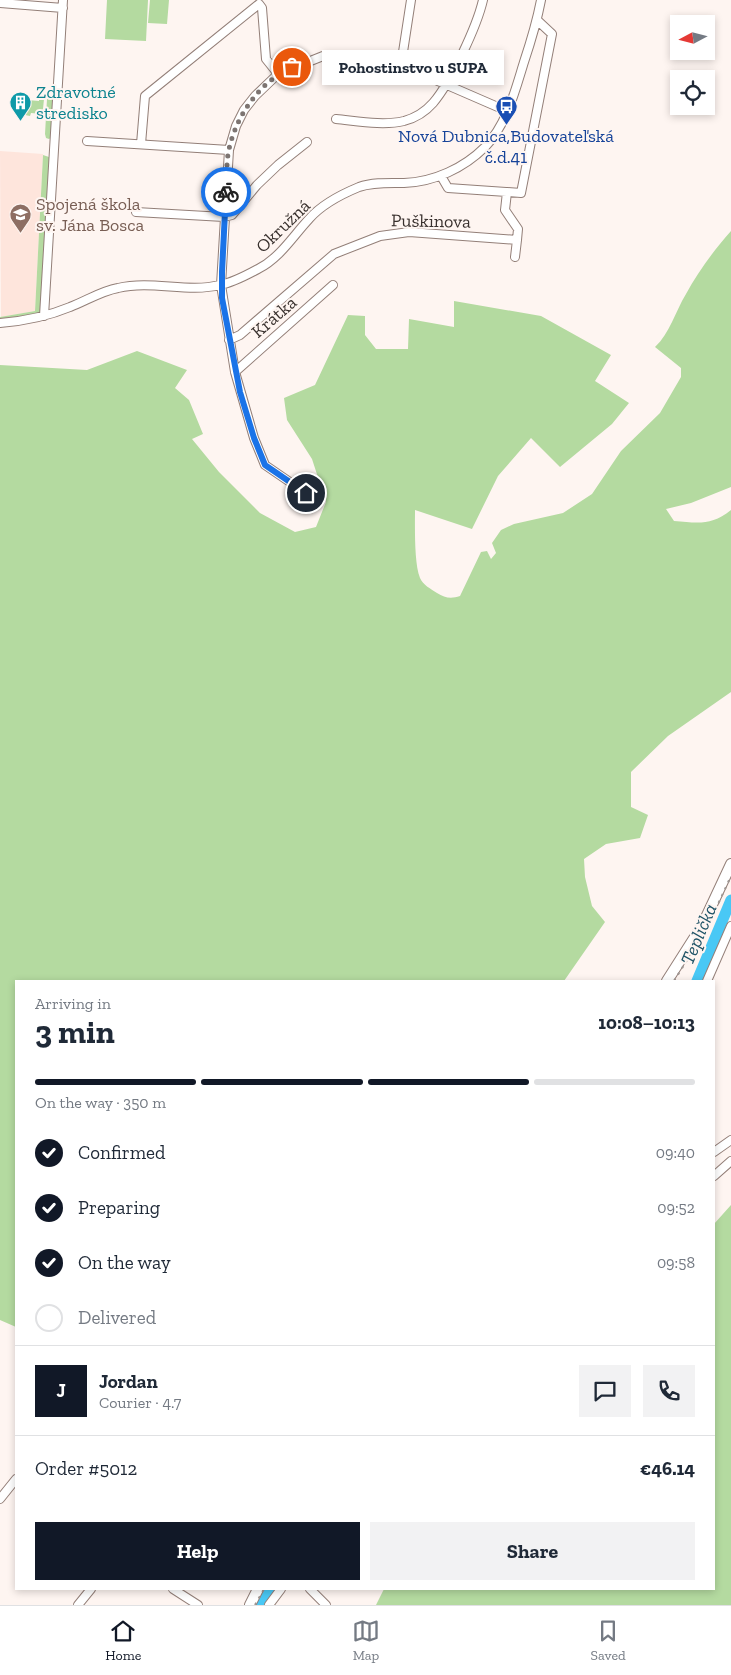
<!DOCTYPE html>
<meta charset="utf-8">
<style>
:root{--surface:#fff;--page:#f2f2f3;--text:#1f2937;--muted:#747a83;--line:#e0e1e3;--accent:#111827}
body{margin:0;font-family:"Zilla Slab",serif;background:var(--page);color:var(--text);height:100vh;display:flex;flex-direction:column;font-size:19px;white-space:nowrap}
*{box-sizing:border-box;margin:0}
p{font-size:16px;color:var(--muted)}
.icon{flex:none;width:28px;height:28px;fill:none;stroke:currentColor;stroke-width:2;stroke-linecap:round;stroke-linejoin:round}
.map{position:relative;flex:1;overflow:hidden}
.panel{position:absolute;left:15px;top:980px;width:700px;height:610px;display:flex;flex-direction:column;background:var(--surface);border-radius:0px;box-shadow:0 2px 8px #0003}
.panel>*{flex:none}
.needle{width:32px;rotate:263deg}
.controls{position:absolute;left:670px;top:15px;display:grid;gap:10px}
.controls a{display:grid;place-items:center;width:45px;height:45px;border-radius:0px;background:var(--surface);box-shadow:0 2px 8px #0003;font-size:25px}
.pin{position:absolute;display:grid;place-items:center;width:42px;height:42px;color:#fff;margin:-21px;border:2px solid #fff;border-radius:50%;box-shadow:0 1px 5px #0007}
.courier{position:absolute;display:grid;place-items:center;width:50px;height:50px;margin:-25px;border:4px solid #1a73e8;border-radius:50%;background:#fff;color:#222;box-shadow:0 1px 6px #0007}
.bubble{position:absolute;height:35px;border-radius:0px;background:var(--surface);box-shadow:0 2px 8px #0003;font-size:16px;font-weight:700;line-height:35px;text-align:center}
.overview em{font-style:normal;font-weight:700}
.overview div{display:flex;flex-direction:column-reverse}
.overview{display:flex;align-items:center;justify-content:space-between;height:85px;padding:0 20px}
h1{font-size:32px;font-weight:700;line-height:38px}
.bar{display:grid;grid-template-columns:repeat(4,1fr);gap:8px 5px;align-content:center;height:60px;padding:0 20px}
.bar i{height:6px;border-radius:4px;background:var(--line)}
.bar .current{background:var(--accent)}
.bar p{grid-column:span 4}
.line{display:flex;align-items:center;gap:12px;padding:0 20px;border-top:1px solid var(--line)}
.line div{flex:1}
.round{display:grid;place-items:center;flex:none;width:52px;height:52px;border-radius:0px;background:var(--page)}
ol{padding:0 20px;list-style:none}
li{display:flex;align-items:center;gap:15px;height:55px}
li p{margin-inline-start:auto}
li .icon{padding:5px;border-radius:50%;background:var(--accent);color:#fff;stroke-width:4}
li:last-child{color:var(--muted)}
li i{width:28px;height:28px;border:2px solid var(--line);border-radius:50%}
.button{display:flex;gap:10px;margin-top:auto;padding:10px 20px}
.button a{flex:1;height:58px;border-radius:0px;background:var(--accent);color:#fff;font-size:20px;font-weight:700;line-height:58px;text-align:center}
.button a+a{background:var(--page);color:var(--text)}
.menu{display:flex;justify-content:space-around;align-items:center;height:70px;border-top:1px solid var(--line);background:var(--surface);font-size:14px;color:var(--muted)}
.menu a{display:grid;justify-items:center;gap:2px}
.menu .current{color:var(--accent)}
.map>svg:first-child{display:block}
.built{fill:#fee5dc}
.green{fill:#b4daa0}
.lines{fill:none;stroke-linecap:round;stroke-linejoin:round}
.river{stroke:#49c8f5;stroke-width:11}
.street-casing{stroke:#937f78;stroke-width:10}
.secondary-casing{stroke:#937f78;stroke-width:12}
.street{stroke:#fff;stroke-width:8}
.secondary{stroke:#fff;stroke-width:10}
.rail{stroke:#9e9692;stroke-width:2;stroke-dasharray:2.5 5;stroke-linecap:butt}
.done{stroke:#7d7572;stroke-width:5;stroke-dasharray:0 9}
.route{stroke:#1a73e8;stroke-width:6}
.labels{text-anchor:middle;stroke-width:4;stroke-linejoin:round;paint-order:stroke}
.culture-label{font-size:18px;fill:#0d838f;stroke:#fef5f1;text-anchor:start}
.transit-label{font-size:18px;fill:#164399;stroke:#fef5f1}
.education-label{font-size:18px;fill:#785e54;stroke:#fef5f1;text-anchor:start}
.street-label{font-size:18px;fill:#38302d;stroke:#fef5f1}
.water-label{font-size:19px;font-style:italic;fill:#205467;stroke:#fef5f1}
</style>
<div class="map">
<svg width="731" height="1605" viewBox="0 0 731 1605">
<rect width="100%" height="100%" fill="#fef5f1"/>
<path class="built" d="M0,151L43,154L35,311L1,317Z"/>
<path class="green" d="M107,0H148L146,41L105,39Z
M150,0H169L167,24L148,23Z
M39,95L44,99L42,119H41V114L31,113L30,116L25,115L27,100L39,101Z
M50,96L54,99L52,137L49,139L46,138L45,134L47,99Z
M43,155L52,158L41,313L30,316L0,319V317L35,311Z
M731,231V487L691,503L666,509L674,521C698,523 711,526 731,510V692L668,736L631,772V807L648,815L640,838L606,844L584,859L585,877L592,906L605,922L564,981H16V1327L0,1320V365L87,370L137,351L187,370L175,388L189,400L203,434L192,439L219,472L260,513L295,532L316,527L326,502L312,459L287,420L284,398L315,385L348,315L365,316V335L376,349H408L409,319L454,327V301L541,316L611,355L595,381L629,403L612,424L560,467L531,438L498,476L472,529L415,510C415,527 414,563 420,578C423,585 431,589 437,593C445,598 451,599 460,596L481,552L487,551L491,559L496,553L492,543L501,530L514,524L563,513L592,494L621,451L660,413L681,377V368L655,347C670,333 675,312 686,294C698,272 714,250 731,231Z
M731,1205V1605H376L384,1589H714V1224Z"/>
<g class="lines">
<path class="river" d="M697,981L731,900
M260,1605L271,1589"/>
<defs>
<path id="street" d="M0,3L63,8
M401,65L411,0
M336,119C357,121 383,126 404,121C415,118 426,111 433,103C451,82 477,26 483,0
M87,141L229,150
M141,144L145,96L259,4L262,8L266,59L278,74
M441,176L448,188L521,193L552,34L537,20
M136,212L224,217L232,215L257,185L278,165L307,142
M515,257L517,240
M44,316L63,0
M0,323C25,321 46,317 70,307C86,301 101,291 118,288C152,280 187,293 220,285C232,283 247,275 258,269C280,258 293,236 309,219C322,204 342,194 359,187C373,182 390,183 404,183C434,182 464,168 485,147C507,124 515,91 524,62C531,41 537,21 541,0
M229,340L240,335L334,254L380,236L409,232L517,240L518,229L505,210L507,192
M235,372L333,285
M319,502L265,465L254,438L235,372L221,285L229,150L236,126L244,110L255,96L278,74L323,56L358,55L401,65L507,111
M707,981L731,926
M714,1152L731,1140
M714,1176L731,1161
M0,1499L16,1479
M173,1589L198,1605
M310,1589L326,1605
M78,1605L91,1589
M269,1605L281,1589"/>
<path id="secondary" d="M667,981L702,926L731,864
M250,1605L258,1589"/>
</defs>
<use href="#street" class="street-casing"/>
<use href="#secondary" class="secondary-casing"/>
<use href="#street" class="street"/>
<use href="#secondary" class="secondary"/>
<path class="rail" d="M674,981L707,928L731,876
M255,1605L264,1589"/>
</g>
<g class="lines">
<path class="done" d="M226,192C227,178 226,162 229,149C237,114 260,82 292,67"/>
<path class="route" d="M226,192L222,272V298L240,392L254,438L265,465L306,493"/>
</g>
<defs>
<symbol id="building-pin" viewBox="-11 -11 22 30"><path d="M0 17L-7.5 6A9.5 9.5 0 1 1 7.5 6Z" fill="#0f9aa8" stroke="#fef5f1"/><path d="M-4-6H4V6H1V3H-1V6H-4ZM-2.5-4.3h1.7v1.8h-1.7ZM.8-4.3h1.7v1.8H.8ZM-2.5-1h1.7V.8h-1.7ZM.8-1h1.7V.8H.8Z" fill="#fff"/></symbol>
<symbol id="bus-pin" viewBox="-11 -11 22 30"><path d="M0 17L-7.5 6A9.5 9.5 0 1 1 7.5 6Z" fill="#1a4fb4" stroke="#fef5f1"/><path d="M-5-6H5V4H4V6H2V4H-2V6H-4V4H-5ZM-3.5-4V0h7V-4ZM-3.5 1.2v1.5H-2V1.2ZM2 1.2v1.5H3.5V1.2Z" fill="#fff"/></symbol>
<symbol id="school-pin" viewBox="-11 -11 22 30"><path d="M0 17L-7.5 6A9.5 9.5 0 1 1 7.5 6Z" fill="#8d6e63" stroke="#fef5f1"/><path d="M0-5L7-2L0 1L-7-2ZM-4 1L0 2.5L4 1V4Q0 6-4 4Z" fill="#fff"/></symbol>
</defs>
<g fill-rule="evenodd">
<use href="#building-pin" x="8" y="90" width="25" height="34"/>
<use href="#bus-pin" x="494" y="94" width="25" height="34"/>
<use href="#school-pin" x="8" y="202" width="25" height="34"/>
</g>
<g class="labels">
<g class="culture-label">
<text x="36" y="98">Zdravotné<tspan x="36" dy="21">stredisko</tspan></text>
</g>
<g class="transit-label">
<text x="506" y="142">Nová Dubnica,Budovateľská<tspan x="506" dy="21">č.d.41</tspan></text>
</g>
<g class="education-label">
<text x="36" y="210">Spojená škola<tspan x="36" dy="21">sv. Jána Bosca</tspan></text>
</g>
<g class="street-label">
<text transform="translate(431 221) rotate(1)" y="6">Puškinova</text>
<text transform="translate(283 226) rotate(-44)" y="6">Okružná</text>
<text transform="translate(274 317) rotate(-41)" y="6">Krátka</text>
</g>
<g class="water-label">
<text transform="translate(698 934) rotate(-67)" y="7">Teplička</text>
</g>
</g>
</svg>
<div class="controls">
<a><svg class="needle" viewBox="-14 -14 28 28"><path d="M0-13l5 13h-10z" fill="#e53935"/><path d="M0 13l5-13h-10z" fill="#747a83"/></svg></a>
<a><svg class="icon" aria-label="locate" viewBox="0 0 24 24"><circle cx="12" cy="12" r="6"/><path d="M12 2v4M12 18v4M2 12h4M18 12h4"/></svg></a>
</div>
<div class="pin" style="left:292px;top:67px;background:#ea580c"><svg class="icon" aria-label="bag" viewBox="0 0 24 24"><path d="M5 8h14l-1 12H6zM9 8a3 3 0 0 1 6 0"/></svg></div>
<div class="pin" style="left:306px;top:493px;background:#1f2937"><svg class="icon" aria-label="home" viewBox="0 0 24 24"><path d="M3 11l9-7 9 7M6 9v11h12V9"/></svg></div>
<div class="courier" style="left:226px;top:192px"><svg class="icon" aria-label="bike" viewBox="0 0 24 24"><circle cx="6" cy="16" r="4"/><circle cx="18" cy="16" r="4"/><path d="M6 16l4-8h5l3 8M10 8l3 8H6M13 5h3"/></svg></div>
<div class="bubble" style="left:322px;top:50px;width:182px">Pohostinstvo u SUPA</div>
<section class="panel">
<div class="overview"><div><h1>3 min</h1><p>Arriving in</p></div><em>10:08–10:13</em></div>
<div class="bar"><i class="current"></i><i class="current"></i><i class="current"></i><i></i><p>On the way · 350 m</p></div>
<ol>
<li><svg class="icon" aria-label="check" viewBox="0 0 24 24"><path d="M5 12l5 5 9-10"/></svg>Confirmed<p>09:40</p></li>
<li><svg class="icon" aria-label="check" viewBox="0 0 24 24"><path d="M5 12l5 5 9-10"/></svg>Preparing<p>09:52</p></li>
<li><svg class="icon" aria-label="check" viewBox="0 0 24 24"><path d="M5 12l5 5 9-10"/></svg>On the way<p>09:58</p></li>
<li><i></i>Delivered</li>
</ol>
<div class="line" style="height:90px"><b class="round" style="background:var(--accent);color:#fff">J</b><div><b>Jordan</b><p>Courier · 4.7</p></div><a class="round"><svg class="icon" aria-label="chat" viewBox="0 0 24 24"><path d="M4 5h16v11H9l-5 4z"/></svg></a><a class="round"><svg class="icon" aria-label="phone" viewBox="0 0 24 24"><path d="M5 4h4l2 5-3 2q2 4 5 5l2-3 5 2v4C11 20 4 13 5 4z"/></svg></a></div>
<div class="line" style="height:65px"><div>Order #5012</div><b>€46.14</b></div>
<div class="button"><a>Help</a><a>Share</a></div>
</section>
</div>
<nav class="menu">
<a class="current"><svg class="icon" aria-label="home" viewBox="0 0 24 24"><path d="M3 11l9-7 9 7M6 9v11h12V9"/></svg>Home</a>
<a><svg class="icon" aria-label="map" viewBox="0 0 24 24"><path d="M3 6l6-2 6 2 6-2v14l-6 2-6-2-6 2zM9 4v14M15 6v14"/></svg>Map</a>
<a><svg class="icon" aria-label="saved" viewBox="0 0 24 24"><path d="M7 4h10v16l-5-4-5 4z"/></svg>Saved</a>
</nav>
